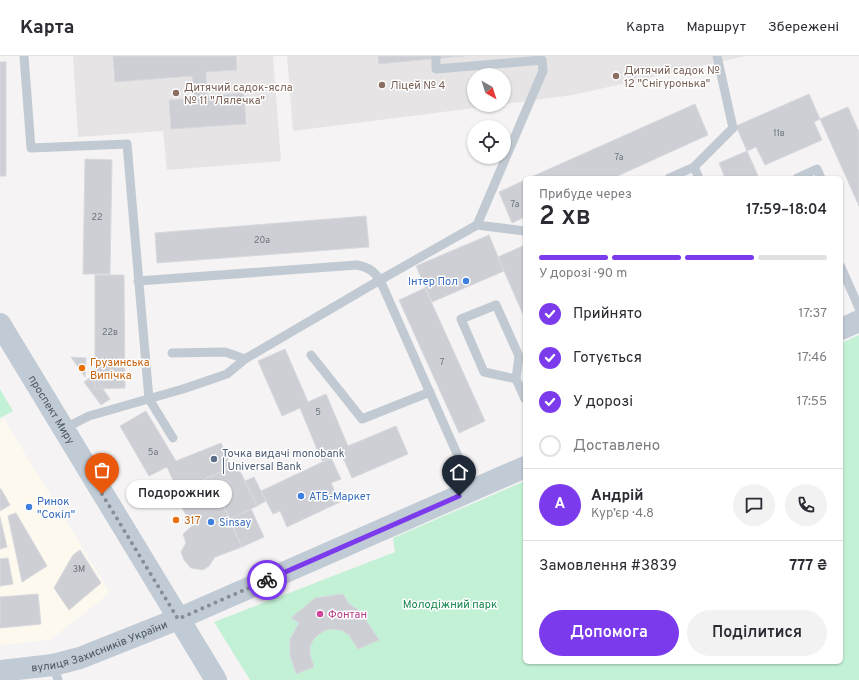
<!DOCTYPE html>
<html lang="uk">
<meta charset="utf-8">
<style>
:root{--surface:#fff;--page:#f2f2f3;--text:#2b2b33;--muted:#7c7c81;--line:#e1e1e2;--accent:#7c3aed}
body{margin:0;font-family:Overpass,sans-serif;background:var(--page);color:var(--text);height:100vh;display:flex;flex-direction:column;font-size:15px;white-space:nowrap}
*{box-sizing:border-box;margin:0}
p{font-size:13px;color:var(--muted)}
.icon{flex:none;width:22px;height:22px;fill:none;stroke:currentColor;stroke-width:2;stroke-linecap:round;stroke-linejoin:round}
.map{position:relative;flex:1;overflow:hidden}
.sheet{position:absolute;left:523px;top:120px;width:320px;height:488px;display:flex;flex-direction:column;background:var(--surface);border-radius:6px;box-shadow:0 1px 3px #0004}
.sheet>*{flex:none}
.needle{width:26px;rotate:141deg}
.controls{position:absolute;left:467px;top:12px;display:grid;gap:8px}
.controls a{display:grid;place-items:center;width:44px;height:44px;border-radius:50%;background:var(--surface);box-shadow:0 1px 3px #0004;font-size:20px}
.pin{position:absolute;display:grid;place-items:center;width:34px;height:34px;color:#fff;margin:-41px -17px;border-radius:50% 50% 50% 0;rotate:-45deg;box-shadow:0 0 4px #0007}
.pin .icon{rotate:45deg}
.courier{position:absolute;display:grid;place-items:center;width:40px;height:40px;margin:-20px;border:3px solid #7c3aed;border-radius:50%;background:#fff;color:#222;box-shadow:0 1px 5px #0007}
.bubble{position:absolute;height:28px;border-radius:14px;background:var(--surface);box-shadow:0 1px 3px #0004;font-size:13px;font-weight:600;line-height:28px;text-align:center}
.headline em{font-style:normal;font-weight:600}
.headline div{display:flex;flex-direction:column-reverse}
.headline{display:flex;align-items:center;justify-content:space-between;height:68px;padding:0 16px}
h1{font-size:26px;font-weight:600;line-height:30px}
.bar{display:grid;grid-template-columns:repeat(4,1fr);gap:6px 4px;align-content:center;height:48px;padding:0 16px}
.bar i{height:5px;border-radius:3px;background:var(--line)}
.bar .current{background:var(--accent)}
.bar p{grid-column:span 4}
.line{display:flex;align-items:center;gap:10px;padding:0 16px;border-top:1px solid var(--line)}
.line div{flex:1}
.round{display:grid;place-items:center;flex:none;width:42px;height:42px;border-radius:21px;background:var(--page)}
ol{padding:0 16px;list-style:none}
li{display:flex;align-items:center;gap:12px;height:44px}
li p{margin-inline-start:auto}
li .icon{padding:4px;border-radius:50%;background:var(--accent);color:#fff;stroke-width:4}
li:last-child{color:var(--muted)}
li i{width:22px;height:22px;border:2px solid var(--line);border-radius:50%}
.primary-button{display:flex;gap:8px;margin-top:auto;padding:8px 16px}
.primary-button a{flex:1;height:46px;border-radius:24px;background:var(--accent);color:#fff;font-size:16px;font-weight:600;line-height:46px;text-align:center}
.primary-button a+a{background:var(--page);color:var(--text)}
header{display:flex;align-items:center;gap:24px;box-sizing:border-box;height:56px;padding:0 20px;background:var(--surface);border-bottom:1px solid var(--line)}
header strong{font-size:19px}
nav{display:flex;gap:22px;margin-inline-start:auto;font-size:14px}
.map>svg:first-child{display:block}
.commercial{fill:#fdf9ef}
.education{fill:#e6e4e5}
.green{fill:#c3f1d5}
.building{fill:#cdcfd5;stroke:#d7d9de}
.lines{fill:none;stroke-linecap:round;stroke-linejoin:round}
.lane{stroke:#c1cad2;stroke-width:9}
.secondary{stroke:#c1cbd6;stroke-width:22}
.done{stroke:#868d94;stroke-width:4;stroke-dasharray:0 7.2}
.route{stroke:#7c3aed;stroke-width:5}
.education-dot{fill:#8d6e63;stroke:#fff;stroke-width:1.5}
.shop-dot{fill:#3f7fe0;stroke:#fff;stroke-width:1.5}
.food-dot{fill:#e8710a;stroke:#fff;stroke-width:1.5}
.service-dot{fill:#5c6f8a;stroke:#fff;stroke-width:1.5}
.hotel-dot{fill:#d1479c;stroke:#fff;stroke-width:1.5}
.labels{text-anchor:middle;stroke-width:3;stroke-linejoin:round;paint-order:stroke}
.number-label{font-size:9px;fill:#6b747e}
.education-label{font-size:11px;fill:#785e54;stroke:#fff;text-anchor:start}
.shop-label{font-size:11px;fill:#366cbe;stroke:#fff;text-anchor:start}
.food-label{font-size:11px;fill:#c56008;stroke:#fff;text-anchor:start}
.street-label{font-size:11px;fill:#4a5661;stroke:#fff}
.service-label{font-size:11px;fill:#4e5e75;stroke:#fff;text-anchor:start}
.park-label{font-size:11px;fill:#17864f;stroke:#fff}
.hotel-label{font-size:11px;fill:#b23c85;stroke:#fff;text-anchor:start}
</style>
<header>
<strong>Карта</strong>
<nav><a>Карта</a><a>Маршрут</a><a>Збережені</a></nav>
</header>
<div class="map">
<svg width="859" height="624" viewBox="0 0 859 624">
<rect width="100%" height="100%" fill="#f5f3f3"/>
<path class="commercial" d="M4,363L110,537L50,584L0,589V366Z"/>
<path class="education" d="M73,0H273L281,105L167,114L163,75L78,81Z
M287,0H746L573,39L504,48V19H474V49H498L293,75Z"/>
<path class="green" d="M859,279V624H250L214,566L395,496L393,482L525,425V606H841V287Z
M0,333L13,355L0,362Z"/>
<path class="building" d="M113,0H236L237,14L206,16L207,40L244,37L246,68L171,73L169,44L194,43L192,20L115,26Z
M378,0H464L379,8Z
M0,6H6V120H0Z
M809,38L820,63L814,66L822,84L765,109L756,91L747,95L736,70Z
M695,48L708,79L613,122H529Z
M848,51L859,76V150L820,63Z
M747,95L759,122H725L719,107Z
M85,103L112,104L110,218H83Z
M525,124V161L512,167L499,136Z
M366,160L369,191L157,207L155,177Z
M489,179L504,215L432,246L416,210Z
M525,189V263L498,201Z
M95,219H124L125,332L95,333Z
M425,232L485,365L459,377L399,244Z
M285,293L308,346L326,338L348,390L396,370L408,398L352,422L341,397L322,405L300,352L282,360L258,305Z
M71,301L86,302L85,321Z
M93,319L110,343L101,349L84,326Z
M146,355L176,405L221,387L231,411L178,435L167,411L149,420L120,370Z
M331,402L341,423L331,427L340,446L287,471L280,455L273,458L261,435Z
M237,409L257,450L230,463L210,421Z
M210,421L242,491L215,501L209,510L203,514L191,512L184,504L181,496L186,487L183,478L192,470L174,437Z
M254,421L266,445L257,450L245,425Z
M0,433H1L10,449L0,455Z
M251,453L264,481L242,491L230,463Z
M16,457L47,510L22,526L8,460L13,458Z
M0,461L7,491L0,493Z
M80,494L101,527L69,554L54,532L73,499Z
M8,502L13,528L0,530V503Z
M38,538L41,568L0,572V541Z
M343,538L349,548L357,553L362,558L379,584L358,593L349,579L343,575L335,573L326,574L319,578L313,584L310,591V599L314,611L296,618L290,599V583L299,567L291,562L315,542Z"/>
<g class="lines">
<path class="lane" d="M24,0L31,92L127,88L149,343L173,382
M436,0V13L542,4L543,15L477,169
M669,122L694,111
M699,122L694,111L733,72L717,0
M797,122L817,113L821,122
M841,211L859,252
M138,225L357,209C368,211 374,215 380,224L473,434
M172,297L225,296L245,303
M311,299L362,363L430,336
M516,323L484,316L461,263L496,249L519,300L516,323L525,343
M63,373L89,360L183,333L227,318L245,303L380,224L477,169L525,175
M53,609L58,624"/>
<g class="secondary">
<path id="s1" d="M0,268L216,624"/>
<path d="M841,273L859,265"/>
<path id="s2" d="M0,615L53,609L80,602L178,563L525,411"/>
</g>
</g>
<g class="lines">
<path class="done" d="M102,438L178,563L267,524"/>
<path class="route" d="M267,524L459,440"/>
</g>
<g class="education-dot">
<circle cx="616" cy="20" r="4"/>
<circle cx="382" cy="29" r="4"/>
<circle cx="176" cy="37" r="4"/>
</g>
<g class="shop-dot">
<circle cx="466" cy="225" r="4"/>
<circle cx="301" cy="440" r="4"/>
<circle cx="29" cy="451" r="4"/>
<circle cx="211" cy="466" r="4"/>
</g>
<g class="food-dot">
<circle cx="82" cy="312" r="4"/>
<circle cx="176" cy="464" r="4"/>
</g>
<circle class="service-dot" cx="214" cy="403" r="4"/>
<circle class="hotel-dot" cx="320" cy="558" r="4"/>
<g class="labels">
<g class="number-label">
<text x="779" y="80">11в</text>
<text x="619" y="104">7а</text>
<text x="515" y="151">7а</text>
<text x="97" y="164">22</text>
<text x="262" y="187">20а</text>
<text x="110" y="279">22в</text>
<text x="442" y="309">7</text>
<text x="318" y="359">5</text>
<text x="153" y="399">5а</text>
<text x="79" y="516">3М</text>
</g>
<g class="education-label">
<text x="624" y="18">Дитячий садок №<tspan x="624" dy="13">12 "Снігуронька"</tspan></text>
<text x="390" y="33">Ліцей № 4</text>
<text x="184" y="35">Дитячий садок-ясла<tspan x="184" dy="13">№ 11 "Лялечка"</tspan></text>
</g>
<g class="shop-label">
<text x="458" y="229" text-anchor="end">Інтер Пол</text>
<text x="309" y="444">АТБ-Маркет</text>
<text x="37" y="449">Ринок<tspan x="37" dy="13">"Сокіл"</tspan></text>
<text x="219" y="470">Sinsay</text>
</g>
<g class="food-label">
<text x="90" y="310">Грузинська<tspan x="90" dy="13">Випічка</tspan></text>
<text x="184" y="468">317</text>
</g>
<g class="street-label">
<text dy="4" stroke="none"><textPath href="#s1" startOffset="100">проспект Миру</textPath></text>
<text dy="4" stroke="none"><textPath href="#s2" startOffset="103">вулиця Захисників України</textPath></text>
</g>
<g class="service-label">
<text x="222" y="401">Точка видачі monobank<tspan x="222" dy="13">| Universal Bank</tspan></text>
</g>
<g class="park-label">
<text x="450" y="552">Молодіжний парк</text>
</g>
<g class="hotel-label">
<text x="328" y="562">Фонтан</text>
</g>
</g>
</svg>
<div class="controls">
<a><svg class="needle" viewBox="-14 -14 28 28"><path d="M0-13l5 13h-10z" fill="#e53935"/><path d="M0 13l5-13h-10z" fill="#7c7c81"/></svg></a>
<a><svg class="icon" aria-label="locate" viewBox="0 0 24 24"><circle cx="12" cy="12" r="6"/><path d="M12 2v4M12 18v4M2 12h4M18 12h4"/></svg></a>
</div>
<div class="pin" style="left:102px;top:438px;background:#ea580c"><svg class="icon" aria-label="bag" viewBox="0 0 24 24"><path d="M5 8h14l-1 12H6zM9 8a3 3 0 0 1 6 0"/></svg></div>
<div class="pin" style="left:459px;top:440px;background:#1f2937"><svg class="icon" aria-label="home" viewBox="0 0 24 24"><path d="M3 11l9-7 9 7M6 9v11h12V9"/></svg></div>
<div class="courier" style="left:267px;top:524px"><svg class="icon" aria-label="bike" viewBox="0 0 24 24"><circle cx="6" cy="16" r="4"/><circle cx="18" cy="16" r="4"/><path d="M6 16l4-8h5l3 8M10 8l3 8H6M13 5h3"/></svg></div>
<div class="bubble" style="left:126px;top:424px;width:106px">Подорожник</div>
<section class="sheet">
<div class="headline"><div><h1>2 хв</h1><p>Прибуде через</p></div><em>17:59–18:04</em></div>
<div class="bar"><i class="current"></i><i class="current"></i><i class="current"></i><i></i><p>У дорозі · 90 m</p></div>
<ol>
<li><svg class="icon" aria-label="check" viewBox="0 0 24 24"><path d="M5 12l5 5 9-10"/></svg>Прийнято<p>17:37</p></li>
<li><svg class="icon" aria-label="check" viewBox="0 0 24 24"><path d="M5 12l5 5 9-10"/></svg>Готується<p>17:46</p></li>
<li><svg class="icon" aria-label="check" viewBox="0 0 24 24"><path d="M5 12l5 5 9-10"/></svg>У дорозі<p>17:55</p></li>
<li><i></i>Доставлено</li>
</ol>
<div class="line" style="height:72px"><b class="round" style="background:var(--accent);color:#fff">А</b><div><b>Андрій</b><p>Кур’єр · 4.8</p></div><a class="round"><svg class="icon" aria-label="chat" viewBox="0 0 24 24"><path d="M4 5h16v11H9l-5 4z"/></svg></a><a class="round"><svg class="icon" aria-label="phone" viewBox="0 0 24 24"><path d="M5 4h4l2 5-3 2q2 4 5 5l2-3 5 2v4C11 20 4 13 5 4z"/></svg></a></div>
<div class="line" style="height:52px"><div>Замовлення #3839</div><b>777 ₴</b></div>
<div class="primary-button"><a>Допомога</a><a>Поділитися</a></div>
</section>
</div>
